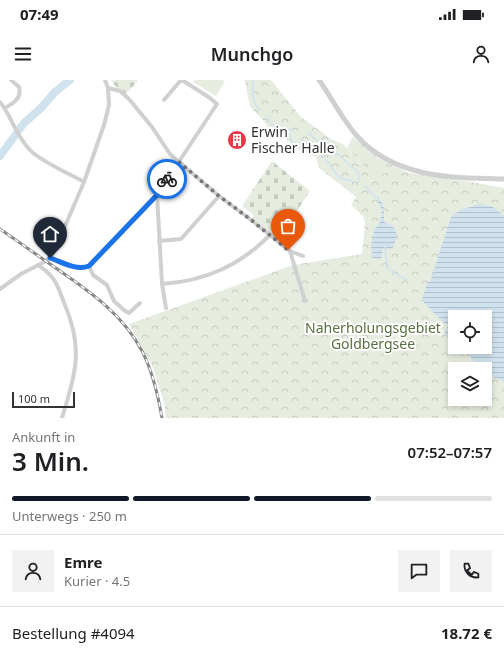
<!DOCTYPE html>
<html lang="de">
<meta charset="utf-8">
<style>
:root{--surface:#fff;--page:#f2f2f2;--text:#202124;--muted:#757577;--line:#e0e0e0;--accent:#111827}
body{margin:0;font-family:"Noto Sans",sans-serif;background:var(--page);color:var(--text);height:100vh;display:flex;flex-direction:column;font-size:15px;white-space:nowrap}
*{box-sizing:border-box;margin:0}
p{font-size:13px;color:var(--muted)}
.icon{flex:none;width:22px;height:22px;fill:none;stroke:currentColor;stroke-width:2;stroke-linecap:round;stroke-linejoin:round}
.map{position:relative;height:338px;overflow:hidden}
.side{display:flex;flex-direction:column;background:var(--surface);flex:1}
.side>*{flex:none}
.controls{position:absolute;left:448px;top:230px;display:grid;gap:8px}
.controls a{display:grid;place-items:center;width:44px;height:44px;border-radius:0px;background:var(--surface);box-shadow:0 2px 6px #0003;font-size:20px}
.scale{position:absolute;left:12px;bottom:10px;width:63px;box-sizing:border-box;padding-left:4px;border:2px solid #333;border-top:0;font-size:11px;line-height:14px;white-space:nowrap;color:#333;-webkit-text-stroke:3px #fff;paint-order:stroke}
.pin{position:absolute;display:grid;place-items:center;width:34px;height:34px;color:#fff;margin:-41px -17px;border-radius:50% 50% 50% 0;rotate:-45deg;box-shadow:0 0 4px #0007}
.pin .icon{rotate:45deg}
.courier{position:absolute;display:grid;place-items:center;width:40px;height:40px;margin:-20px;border:3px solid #1a73e8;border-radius:50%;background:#fff;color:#222;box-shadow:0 1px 5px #0007}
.overview em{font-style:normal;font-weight:600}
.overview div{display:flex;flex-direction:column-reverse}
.overview{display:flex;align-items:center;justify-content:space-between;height:68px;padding:0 12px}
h1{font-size:26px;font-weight:600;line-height:30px}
.bar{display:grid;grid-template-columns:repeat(4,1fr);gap:6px 4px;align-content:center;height:48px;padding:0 12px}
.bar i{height:5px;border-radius:3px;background:var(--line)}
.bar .on{background:var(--accent)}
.bar p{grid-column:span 4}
.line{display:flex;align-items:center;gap:10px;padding:0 12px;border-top:1px solid var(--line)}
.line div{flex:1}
.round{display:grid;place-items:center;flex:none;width:42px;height:42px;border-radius:0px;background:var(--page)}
.status{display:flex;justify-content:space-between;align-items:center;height:28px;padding:0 20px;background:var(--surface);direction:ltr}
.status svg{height:11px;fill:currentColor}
header{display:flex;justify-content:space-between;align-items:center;height:52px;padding:0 12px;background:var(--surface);font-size:18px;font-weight:600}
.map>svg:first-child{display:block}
.grass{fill:url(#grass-tufts)}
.cemetery{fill:url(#cemetery-stones)}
.park{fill:url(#park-crowns);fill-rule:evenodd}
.pitch{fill:#e6ecdf}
.water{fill:url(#water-rules)}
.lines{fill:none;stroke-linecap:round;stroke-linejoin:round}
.stream{stroke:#cfe2ee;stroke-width:1.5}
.river{stroke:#cfe2ee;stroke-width:8}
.minor{stroke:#d0d0d0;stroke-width:4}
.tertiary{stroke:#d0d0d0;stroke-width:5}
.rail-casing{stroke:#888;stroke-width:3}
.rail{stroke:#fff;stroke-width:1.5;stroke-dasharray:4.5;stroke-linecap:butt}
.done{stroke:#7a7a7a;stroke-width:4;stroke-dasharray:0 7.2}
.route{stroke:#1a73e8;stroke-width:5}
.labels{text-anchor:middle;stroke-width:4;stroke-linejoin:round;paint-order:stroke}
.poi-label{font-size:14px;fill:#333;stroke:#fff;text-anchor:start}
.park-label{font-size:14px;fill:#56703f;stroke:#fff}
</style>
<div class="status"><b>07:49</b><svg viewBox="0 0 49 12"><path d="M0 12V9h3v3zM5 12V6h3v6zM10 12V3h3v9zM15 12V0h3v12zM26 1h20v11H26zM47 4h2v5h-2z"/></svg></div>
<header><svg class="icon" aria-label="menu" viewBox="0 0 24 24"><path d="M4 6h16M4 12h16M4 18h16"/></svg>Munchgo<svg class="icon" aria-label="person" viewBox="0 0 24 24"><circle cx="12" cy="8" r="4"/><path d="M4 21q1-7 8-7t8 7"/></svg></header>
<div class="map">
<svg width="504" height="338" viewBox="0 0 504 338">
<defs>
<pattern id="grass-tufts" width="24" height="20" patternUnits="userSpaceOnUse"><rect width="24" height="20" fill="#e6ecdf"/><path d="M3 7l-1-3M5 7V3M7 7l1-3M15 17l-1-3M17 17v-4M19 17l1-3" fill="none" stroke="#c6cbc0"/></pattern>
<pattern id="cemetery-stones" width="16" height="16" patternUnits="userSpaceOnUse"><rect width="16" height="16" fill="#e6ecdf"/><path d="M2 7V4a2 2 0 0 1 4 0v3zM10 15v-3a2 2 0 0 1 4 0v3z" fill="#c6cbc0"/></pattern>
<pattern id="park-crowns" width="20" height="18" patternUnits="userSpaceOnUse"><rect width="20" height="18" fill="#e6ecdf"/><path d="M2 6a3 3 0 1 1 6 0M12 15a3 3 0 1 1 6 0" fill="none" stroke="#c6cbc0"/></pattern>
<pattern id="water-rules" width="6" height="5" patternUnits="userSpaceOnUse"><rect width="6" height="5" fill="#cfe2ee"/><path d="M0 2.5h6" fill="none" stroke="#b2c2cd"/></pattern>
</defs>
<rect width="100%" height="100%" fill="#fff"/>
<path class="grass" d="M353,57L378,78L409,93L371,94L347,68Z"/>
<path class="cemetery" d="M111,0H137L138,1L126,14L116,7Z
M272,81L310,111L278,160L252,138L254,135L242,126Z"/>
<path class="park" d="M244,0H271L301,37L331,59L343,64L371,94L403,92L466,101L504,108V338H166L164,323L152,285L129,244L293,185L362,174L365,142L363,136L351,125L356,117L319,88L316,77L294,67L282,55L269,50L263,40L250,27L245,1ZM455,237H485V267H455ZM455,289H485V319H455Z"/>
<path class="pitch" d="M195,0H223L225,1L216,16L193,2Z"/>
<path class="water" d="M378,117C385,125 384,131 384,142C399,146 399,157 392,169L383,168L381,179L373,178L371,167L374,150L380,142L382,130L377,121Z
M480,124L493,127L504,136V302L491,296L485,292V289C475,289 473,278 467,272C465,270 461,269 459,267H485V237H455V264L451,258L445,256V252L448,245L444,243L425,224L422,219L428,201L430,202L451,137L460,130Z"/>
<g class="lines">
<path class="stream" d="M253,0C253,12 251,22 260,30
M269,36V42L273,46L293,50
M287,50L294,67C304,69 317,71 324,78C337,90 331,98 353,101
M309,53L316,60L322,62
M329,67L358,92L359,101
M365,106L378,119
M385,167L387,187L396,194L407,200"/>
<path class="river" d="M0,76L24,43L40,29L55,12L70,0"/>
<path class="minor" d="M108,8L120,11L129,19L152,47L170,74L179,82L219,116L250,139L290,171L303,176
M164,20L181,0
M0,22C12,37 16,56 30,70C40,81 70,94 84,102
M5,28C14,23 22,18 19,7L11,0
M157,115L162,204L166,228
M159,161L181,159L219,116
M290,171L305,221
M50,178C62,182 77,191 89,186L157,115L217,24L210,18L182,0
M38,185C42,188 47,191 50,195C58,202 61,216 65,225C84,270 75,294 62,338
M89,186L93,195L107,205L114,221L125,231L129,233L140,223
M162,204C205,201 239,186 270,155
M0,209L21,194L46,181L53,174L84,102L104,45L109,25L108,8L105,0"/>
<path class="tertiary" d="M319,0C332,18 342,39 357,56C394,98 452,98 504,99"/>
<defs>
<path id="rail" d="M0,149C20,163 40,177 60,191C92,213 124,236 142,271C153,292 158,315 162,338"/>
</defs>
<use href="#rail" class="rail-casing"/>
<use href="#rail" class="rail"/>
</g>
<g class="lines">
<path class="done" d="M167,99L179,82L219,116L250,139L288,170"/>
<path class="route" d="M50,178C62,182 76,191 89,186L157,115L167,99"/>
</g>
<defs>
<symbol id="building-disc" viewBox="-11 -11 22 22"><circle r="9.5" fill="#e63946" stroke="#fff"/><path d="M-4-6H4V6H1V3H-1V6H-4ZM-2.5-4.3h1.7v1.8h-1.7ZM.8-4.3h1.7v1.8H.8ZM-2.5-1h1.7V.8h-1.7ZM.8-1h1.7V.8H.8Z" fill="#fff"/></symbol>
</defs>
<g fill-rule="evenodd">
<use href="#building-disc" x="226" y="49" width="22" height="22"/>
</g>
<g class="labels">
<g class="poi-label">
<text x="251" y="57">Erwin<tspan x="251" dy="16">Fischer Halle</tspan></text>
</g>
<g class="park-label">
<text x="373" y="253">Naherholungsgebiet<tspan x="373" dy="16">Goldbergsee</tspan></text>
</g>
</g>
</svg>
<div class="controls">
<a><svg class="icon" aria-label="locate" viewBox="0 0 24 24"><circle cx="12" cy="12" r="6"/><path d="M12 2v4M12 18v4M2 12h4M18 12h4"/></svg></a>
<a><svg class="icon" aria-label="layers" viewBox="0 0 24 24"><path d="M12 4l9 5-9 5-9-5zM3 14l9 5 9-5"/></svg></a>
</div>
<div class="scale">100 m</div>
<div class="pin" style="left:288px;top:170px;background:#ea580c"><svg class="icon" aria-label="bag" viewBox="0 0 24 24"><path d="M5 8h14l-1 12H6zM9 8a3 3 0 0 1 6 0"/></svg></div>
<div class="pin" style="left:50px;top:178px;background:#1f2937"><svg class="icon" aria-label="home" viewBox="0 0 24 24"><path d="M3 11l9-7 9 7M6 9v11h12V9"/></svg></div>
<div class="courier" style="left:167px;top:99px"><svg class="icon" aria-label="bike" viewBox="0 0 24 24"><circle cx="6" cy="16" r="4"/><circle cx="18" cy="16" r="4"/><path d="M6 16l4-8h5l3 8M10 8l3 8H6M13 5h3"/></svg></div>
</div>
<section class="side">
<div class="overview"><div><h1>3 Min.</h1><p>Ankunft in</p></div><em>07:52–07:57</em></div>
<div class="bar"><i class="on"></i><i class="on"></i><i class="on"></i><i></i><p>Unterwegs · 250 m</p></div>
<div class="line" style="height:72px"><a class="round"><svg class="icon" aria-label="person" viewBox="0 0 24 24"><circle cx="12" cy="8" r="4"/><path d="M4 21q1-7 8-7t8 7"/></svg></a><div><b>Emre</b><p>Kurier · 4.5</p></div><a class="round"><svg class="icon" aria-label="chat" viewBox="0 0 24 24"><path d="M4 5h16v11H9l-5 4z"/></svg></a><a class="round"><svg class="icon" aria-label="phone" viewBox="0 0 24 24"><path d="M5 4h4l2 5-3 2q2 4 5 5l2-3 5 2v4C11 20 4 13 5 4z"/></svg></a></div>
<div class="line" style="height:52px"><div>Bestellung #4094</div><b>18.72 €</b></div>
</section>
